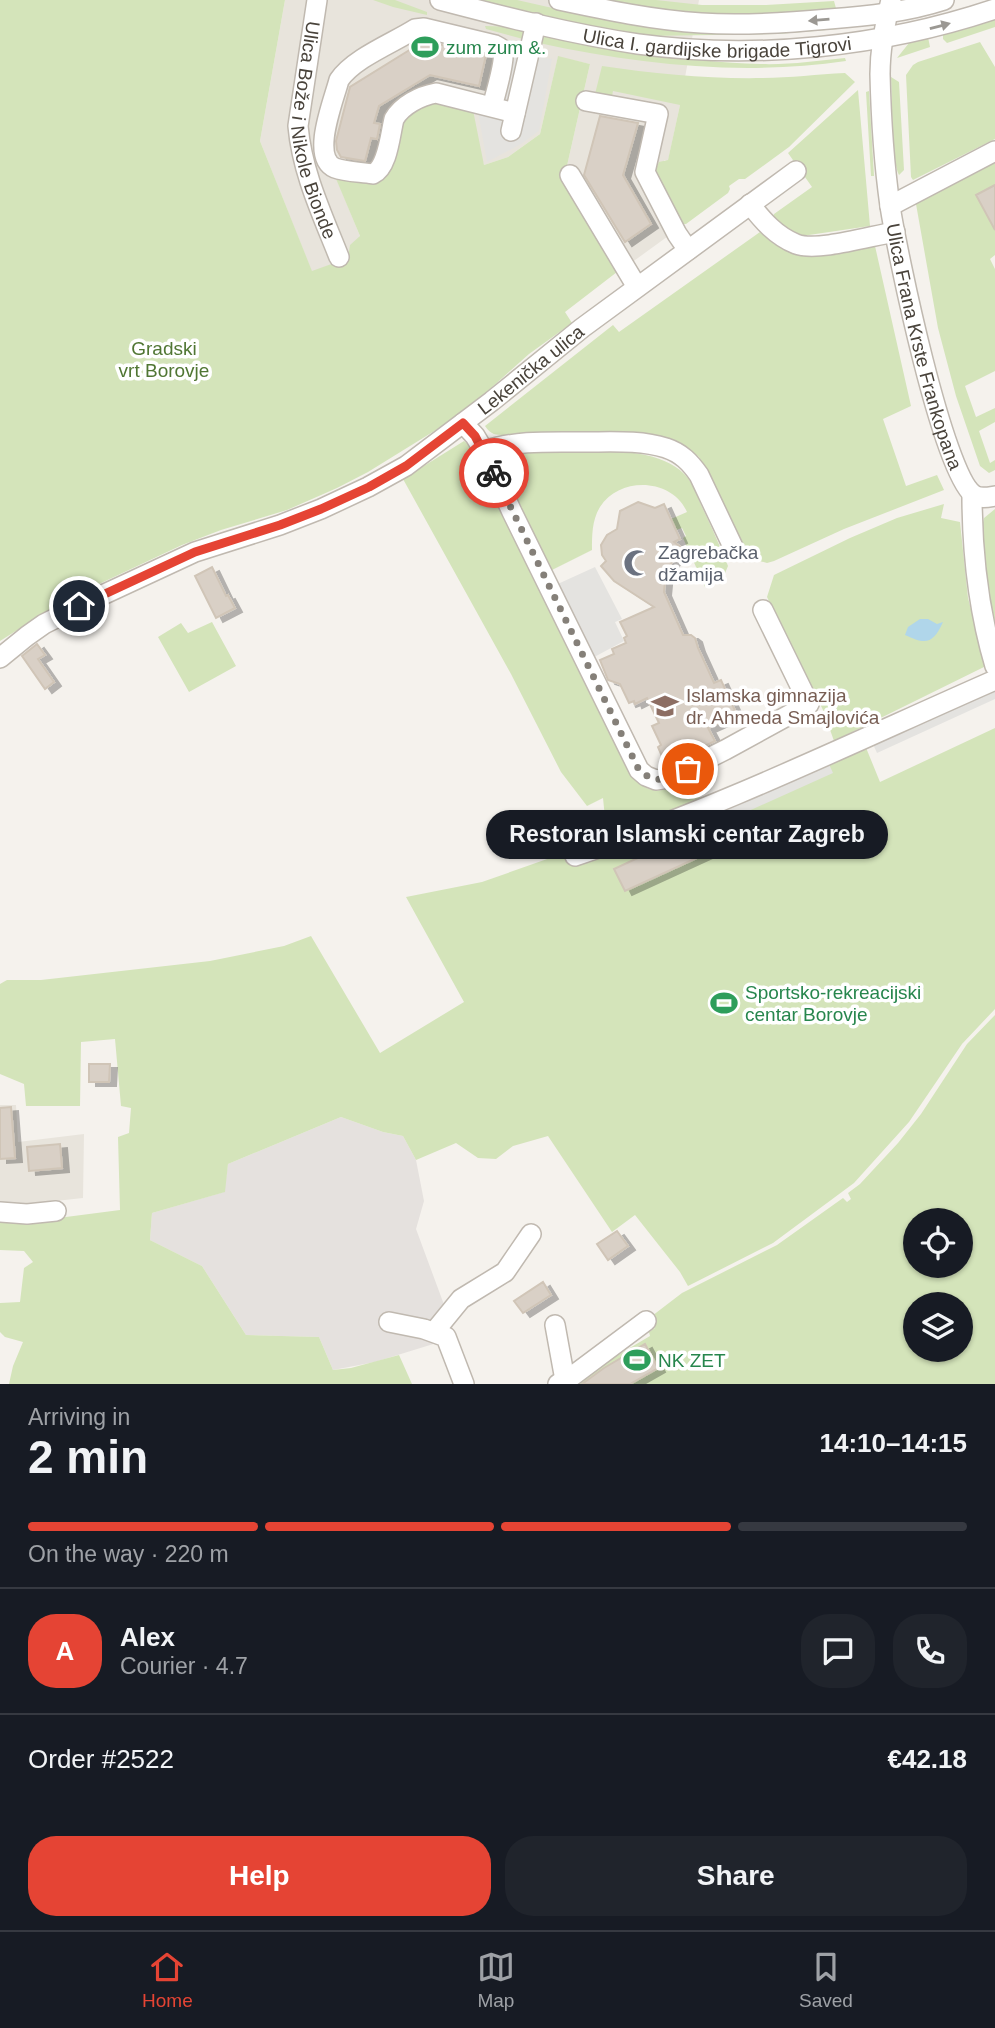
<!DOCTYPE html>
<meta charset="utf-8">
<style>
:root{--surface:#171b24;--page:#20242c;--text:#f1f3f6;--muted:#9ea1a6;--line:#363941;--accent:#e54434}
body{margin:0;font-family:Helvetica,sans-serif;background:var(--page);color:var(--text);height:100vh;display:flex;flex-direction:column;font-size:26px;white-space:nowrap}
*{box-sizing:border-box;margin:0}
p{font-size:23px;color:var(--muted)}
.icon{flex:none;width:38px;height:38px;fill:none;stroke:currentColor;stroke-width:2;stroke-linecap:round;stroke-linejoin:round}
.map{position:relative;height:1384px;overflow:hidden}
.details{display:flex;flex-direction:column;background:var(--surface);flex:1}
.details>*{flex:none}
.tools{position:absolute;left:903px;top:1208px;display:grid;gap:14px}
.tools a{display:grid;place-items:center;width:70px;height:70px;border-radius:50%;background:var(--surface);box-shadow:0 2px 5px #0004;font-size:35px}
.pin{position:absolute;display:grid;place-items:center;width:60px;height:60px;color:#fff;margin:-30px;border:4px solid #fff;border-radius:50%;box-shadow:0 2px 7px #0007}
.courier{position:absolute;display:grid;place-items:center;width:70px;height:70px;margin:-35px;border:5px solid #e54434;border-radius:50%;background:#fff;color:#222;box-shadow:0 2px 9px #0007}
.bubble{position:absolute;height:49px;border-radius:24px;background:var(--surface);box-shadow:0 2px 5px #0004;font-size:23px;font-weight:800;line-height:49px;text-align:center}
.overview em{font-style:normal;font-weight:800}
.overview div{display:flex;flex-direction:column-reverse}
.overview{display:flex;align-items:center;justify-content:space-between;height:119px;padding:0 28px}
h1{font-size:46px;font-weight:800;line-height:52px}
.bar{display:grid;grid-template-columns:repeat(4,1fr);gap:10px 7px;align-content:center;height:84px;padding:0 28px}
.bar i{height:9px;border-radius:5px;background:var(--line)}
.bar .on{background:var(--accent)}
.bar p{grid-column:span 4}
.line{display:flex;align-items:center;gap:18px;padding:0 28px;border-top:2px solid var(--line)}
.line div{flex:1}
.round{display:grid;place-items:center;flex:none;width:74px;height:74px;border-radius:28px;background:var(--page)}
.primary-button{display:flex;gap:14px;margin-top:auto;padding:14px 28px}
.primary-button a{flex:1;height:80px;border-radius:28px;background:var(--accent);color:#fff;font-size:28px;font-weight:800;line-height:80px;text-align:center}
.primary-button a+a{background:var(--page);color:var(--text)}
.dock{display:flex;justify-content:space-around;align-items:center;height:98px;border-top:2px solid var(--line);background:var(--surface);font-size:19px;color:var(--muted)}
.dock a{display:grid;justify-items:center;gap:4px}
.dock .on{color:var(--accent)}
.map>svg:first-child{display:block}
.residential{fill:#e8e4dc}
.industrial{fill:#e5e1de}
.green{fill:#d4e4ba;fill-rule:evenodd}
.parking{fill:#e4e3e0}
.water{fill:#b0d6ea}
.building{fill:#d9d0c6;stroke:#d0c5b7;stroke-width:2;filter:url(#shadow)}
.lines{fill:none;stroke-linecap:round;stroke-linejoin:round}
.minor-casing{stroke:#c0b9b0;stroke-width:22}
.minor{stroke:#fff;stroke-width:19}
.oneway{fill:#9b9893}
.done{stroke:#858079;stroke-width:7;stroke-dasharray:0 12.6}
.route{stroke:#e54434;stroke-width:9}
.labels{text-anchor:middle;stroke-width:7;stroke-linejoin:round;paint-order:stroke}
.street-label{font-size:19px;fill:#49433b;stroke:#fff}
.leisure-label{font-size:19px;fill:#27864d;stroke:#fff;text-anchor:start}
.park-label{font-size:19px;fill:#507633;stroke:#fff}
.worship-label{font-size:19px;fill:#5b616d;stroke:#fff;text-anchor:start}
.education-label{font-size:19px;fill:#785e54;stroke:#fff;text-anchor:start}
</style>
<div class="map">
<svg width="995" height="1384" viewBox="0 0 995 1384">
<defs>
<filter id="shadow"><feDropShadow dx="7" dy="4" stdDeviation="0" flood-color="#0004"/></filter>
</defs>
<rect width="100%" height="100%" fill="#f5f2ed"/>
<path class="residential" d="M285,0H699L680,105L668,161L664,160L682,226L620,271L564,179L590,64L558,57L540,134L508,157L484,165L481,156L389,172L335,175L360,236L348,258L312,272L260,141Z
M0,1105H16L18,1142L84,1134L83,1198L0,1207Z"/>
<path class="industrial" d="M341,1117L383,1132L403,1136L416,1160L424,1201L416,1229L456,1337L375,1362L333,1370L319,1337L246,1335L202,1266L150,1240L152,1213L224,1192L228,1164Z"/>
<path class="green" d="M0,0H285L260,141L312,271L348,258L350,245L360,236L334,174L368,180L400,119L431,101L473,110L484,165L508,157L540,134L558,56L590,64L564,179L617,272L565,312L572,323L529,354L481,397L444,425L368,472L337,488L287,510L221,530L182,545L65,600L0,641Z
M373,0H395L427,12V15L393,7Z
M478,0H517L610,21L680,30L838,26V29L778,34L644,36L619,33L565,21Z
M581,0H656L702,5H766L834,1L837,12L707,19Z
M995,19V27L947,43L943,39V34Z
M485,26L519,27L525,30L523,39L486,29Z
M542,32C613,45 686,63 760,64C788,65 817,61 845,58L846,61C743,76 641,65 539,43Z
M928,37L930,47L897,58L909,43Z
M980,42L995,67V139L913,180L911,177L906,75L913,65L918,62Z
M602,66C655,74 710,79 763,78C790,78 818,74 845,73L855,82L789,147L745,179H739L729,186L730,189L728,193L686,224H682L654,173L659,162L668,160L680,105L613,91L611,101L594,98Z
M891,77L899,82L904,170L899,175C892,163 892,96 891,77Z
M858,90L870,226L802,236L782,229L773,217L774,214L812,187L788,153Z
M869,91L874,176H871L866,92Z
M995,163V255L990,259L995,269V371L965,386L976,417L995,408V422L979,431L990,463L995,460V470L989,473L980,466L956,396L938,328L916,204Z
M760,232L774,244L799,254L875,246L911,406L883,419L906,486L937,475L944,490L844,529L774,561L767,563L749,558L706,469L699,457L685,446L670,440L613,433L505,435C496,435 491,435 485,426L613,325L619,332Z
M464,441L472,447L641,784C653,795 668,790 681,783L685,788L692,785L703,802L860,733L880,782L995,728V1009L962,1044L909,1122L854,1183L773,1243L688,1286L680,1272L635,1215L612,1232L548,1136L513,1146L496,1159L478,1158L456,1143L416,1160L403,1136L383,1132L341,1117L228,1164L225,1192L152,1213L150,1240L202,1266L246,1335L319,1337L333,1370L351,1368L399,1355L412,1384H9L13,1366L23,1342L5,1337L0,1332V1303L20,1302L24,1268L33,1262L24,1251L0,1250V1219L35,1221L120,1210L118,1137L129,1133L131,1108L121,1106L115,1039L81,1042L80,1106H26L24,1084L0,1074V984L7,980H41L210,961L284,946L311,936L380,1053L464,1002L406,897L482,882L607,838L603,798L587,806L561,772L511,674L403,479Z
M565,451C602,451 662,446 688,478C694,486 698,497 702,507C710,523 717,540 724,556L728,566L723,578L705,587L683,538L686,536L682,528L676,530L671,519L687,512C672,478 620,476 600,507C592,520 592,535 592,550L550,571L497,463L501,456L520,453Z
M944,504L941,518L960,522L968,598L986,666L834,741L823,710L767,597L774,575L850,538L897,518Z
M995,509V625C989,595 976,546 984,518Z
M212,622L236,666L189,692L158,637L181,623L188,633Z
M995,1015V1384H569L650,1336L649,1332L655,1328L648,1319L682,1293L777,1245L843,1198L847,1202L851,1199L848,1193L860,1184L898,1143L921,1114L967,1044ZM915,1220H961V1265H915ZM915,1304H961V1349H915Z"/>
<path class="parking" d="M513,52L552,59L539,131L521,144L487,162L478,112L496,115Z
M595,567L622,619L615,622L624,641L585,662L549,588Z
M995,688V699L877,753L872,742Z
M828,762L833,773L722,823L717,812Z"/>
<path class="water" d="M920,619H928L937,624L943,622C933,644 926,645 905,635L908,627Z"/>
<path class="building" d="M424,41L486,55L479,86L430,75L379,106L374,123L380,124L377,139L371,138L365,161L341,157L337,150L336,141L350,87Z
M600,116L638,123L623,175L651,224L625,242L584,175Z
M995,185V230L976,195Z
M638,502L655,508L664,504L680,539L674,542L682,548L666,571L664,592L683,635H691L695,638L698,648L714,683L721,680L737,715L708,728L715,741L676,760L675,757L664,761L658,747L661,745L652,726L659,723L647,698L635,704L634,701L629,703L620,684L608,680L600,660L614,654L612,649L626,643L624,638L627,636L620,622L654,607L614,581L601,566L606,561L602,555L601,545L607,535L617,529L620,511Z
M212,567L226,596L228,595L235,608L216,618L195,576Z
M37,644L45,655L38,659L54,682L45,689L22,656Z
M713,823L723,846L625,891L614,869Z
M89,1064H110L109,1082H89Z
M11,1107L15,1158L0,1159V1108Z
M60,1144L62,1168L29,1171L27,1147Z
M617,1231L628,1246L608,1260L597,1244Z
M543,1282L551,1295L523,1313L514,1301Z
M645,1344L658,1368L630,1384H582L604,1368Z"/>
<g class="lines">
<defs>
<g id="minor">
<path id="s1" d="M317,0L298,126C302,172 322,214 339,257"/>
<path id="s2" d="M440,0C505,17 571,34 638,44C756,60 882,47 995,9"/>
<path d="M559,0C606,10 653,20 701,23C744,26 786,23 829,19C868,16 907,12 944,0"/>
<path id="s3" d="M891,0C885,23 880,50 880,74C881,117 884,163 890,206C897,251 943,475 974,495C980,499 989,497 995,496"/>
<path d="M586,101L658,114L645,172L677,234L688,250"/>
<path d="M492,107C495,96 505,62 503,53C502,48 499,47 495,45L424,28L415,29C393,43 354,58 339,80C334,100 310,157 335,168C346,172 361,172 373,174C388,167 390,135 394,119C402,105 420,96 436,93L515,113"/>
<path d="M511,131L536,23"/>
<path d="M570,175L637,287"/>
<path d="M750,204C762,220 776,236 796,244C817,252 870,236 895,232"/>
<path d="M890,206L995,151"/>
<path d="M463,423L475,436L484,451C516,440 551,442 585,442C612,442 640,440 666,448C681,453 690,462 699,475L735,551"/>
<path d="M484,451L512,512L639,770L646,776L656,780L669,778L725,750L809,704L763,610"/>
<path d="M972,494C972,553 978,609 995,666"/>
<path id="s4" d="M0,658L27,636L44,624L96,598L195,552L280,525L321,509L368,487L406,466L492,401L582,328L796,171"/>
<path d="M575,856C719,808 856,741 995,680"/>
<path d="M0,1212L27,1214L56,1211"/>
<path d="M389,1322L424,1329L446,1337L464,1384"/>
<path d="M555,1325L565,1380"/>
<path d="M434,1332L461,1299L505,1272L531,1234"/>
<path d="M558,1384L571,1377L646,1321"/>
</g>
</defs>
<use href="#minor" class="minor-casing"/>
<use href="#minor" class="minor"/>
</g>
<defs><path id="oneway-solid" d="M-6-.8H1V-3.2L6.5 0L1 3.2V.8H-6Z" transform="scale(1.75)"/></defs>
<g class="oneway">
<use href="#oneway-solid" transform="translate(819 20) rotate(175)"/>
<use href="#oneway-solid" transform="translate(940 26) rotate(-15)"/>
</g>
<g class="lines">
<path class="done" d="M494,473L639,770C657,786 669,778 688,769"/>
<path class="route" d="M79,606L195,552L280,525L321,509L369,487L406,466L463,423L475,436L494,473"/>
</g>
<defs>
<symbol id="stadium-bare" viewBox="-9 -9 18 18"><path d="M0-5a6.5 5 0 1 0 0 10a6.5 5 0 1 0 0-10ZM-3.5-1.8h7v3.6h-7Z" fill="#2e9e5b" stroke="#fff" stroke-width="2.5" paint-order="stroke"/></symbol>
<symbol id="mosque-bare" viewBox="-9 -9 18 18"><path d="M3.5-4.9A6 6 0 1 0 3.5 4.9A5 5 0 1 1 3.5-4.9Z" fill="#6b7280" stroke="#fff" stroke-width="2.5" paint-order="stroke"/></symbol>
<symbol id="school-bare" viewBox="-9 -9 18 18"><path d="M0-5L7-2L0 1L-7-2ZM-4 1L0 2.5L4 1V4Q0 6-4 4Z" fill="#8d6e63" stroke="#fff" stroke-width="2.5" paint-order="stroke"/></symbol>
</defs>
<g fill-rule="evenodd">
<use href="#stadium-bare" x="406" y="28" width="38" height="38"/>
<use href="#mosque-bare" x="618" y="544" width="38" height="38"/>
<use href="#school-bare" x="646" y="687" width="38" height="38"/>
<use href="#stadium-bare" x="705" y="984" width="38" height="38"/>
<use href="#stadium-bare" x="618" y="1341" width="38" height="38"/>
</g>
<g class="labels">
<g class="street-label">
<text dy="7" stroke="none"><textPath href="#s2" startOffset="282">Ulica I. gardijske brigade Tigrovi</textPath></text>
<text dy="7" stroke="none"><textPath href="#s1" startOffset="133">Ulica Bože i Nikole Bionde</textPath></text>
<text dy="7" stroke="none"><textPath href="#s3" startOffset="352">Ulica Frana Krste Frankopana</textPath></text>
<text dy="7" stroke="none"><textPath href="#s4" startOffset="609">Lekenička ulica</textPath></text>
</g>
<g class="leisure-label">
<text x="446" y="54">zum zum &amp;.</text>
<text x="745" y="999">Sportsko-rekreacijski<tspan x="745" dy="22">centar Borovje</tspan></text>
<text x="658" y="1367">NK ZET</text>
</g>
<g class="park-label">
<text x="164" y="355">Gradski<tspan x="164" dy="22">vrt Borovje</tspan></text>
</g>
<g class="worship-label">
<text x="658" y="559">Zagrebačka<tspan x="658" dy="22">džamija</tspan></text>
</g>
<g class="education-label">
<text x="686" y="702">Islamska gimnazija<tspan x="686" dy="22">dr. Ahmeda Smajlovića</tspan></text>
</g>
</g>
</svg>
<div class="tools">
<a><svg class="icon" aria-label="locate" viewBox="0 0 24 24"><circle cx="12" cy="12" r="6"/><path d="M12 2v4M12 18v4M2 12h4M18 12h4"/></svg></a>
<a><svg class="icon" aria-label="layers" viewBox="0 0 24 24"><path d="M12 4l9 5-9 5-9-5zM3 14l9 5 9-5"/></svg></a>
</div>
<div class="pin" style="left:688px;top:769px;background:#ea580c"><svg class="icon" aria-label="bag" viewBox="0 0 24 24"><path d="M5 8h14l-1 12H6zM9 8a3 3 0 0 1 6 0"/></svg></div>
<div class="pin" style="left:79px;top:606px;background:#1f2937"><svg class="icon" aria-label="home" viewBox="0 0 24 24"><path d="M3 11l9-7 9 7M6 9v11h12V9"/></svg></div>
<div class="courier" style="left:494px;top:473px"><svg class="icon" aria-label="bike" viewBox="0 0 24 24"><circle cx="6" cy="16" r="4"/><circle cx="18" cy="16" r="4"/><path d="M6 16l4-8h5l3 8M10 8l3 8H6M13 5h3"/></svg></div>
<div class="bubble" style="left:486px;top:810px;width:402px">Restoran Islamski centar Zagreb</div>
</div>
<section class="details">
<div class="overview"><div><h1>2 min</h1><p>Arriving in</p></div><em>14:10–14:15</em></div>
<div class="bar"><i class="on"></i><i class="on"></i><i class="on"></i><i></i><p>On the way · 220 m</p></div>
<div class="line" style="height:126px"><b class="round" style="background:var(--accent);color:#fff">A</b><div><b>Alex</b><p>Courier · 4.7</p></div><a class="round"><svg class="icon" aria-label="chat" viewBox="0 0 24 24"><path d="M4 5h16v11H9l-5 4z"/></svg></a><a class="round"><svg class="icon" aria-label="phone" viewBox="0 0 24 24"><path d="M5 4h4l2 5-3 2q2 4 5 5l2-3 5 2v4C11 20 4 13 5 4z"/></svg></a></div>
<div class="line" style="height:91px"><div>Order #2522</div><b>€42.18</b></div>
<div class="primary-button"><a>Help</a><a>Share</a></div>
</section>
<nav class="dock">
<a class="on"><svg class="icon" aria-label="home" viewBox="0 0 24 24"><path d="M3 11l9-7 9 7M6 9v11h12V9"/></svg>Home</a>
<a><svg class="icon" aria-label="map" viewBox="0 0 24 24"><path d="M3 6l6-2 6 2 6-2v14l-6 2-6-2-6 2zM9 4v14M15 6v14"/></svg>Map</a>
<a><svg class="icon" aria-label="saved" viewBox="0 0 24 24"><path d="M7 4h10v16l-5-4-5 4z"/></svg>Saved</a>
</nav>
